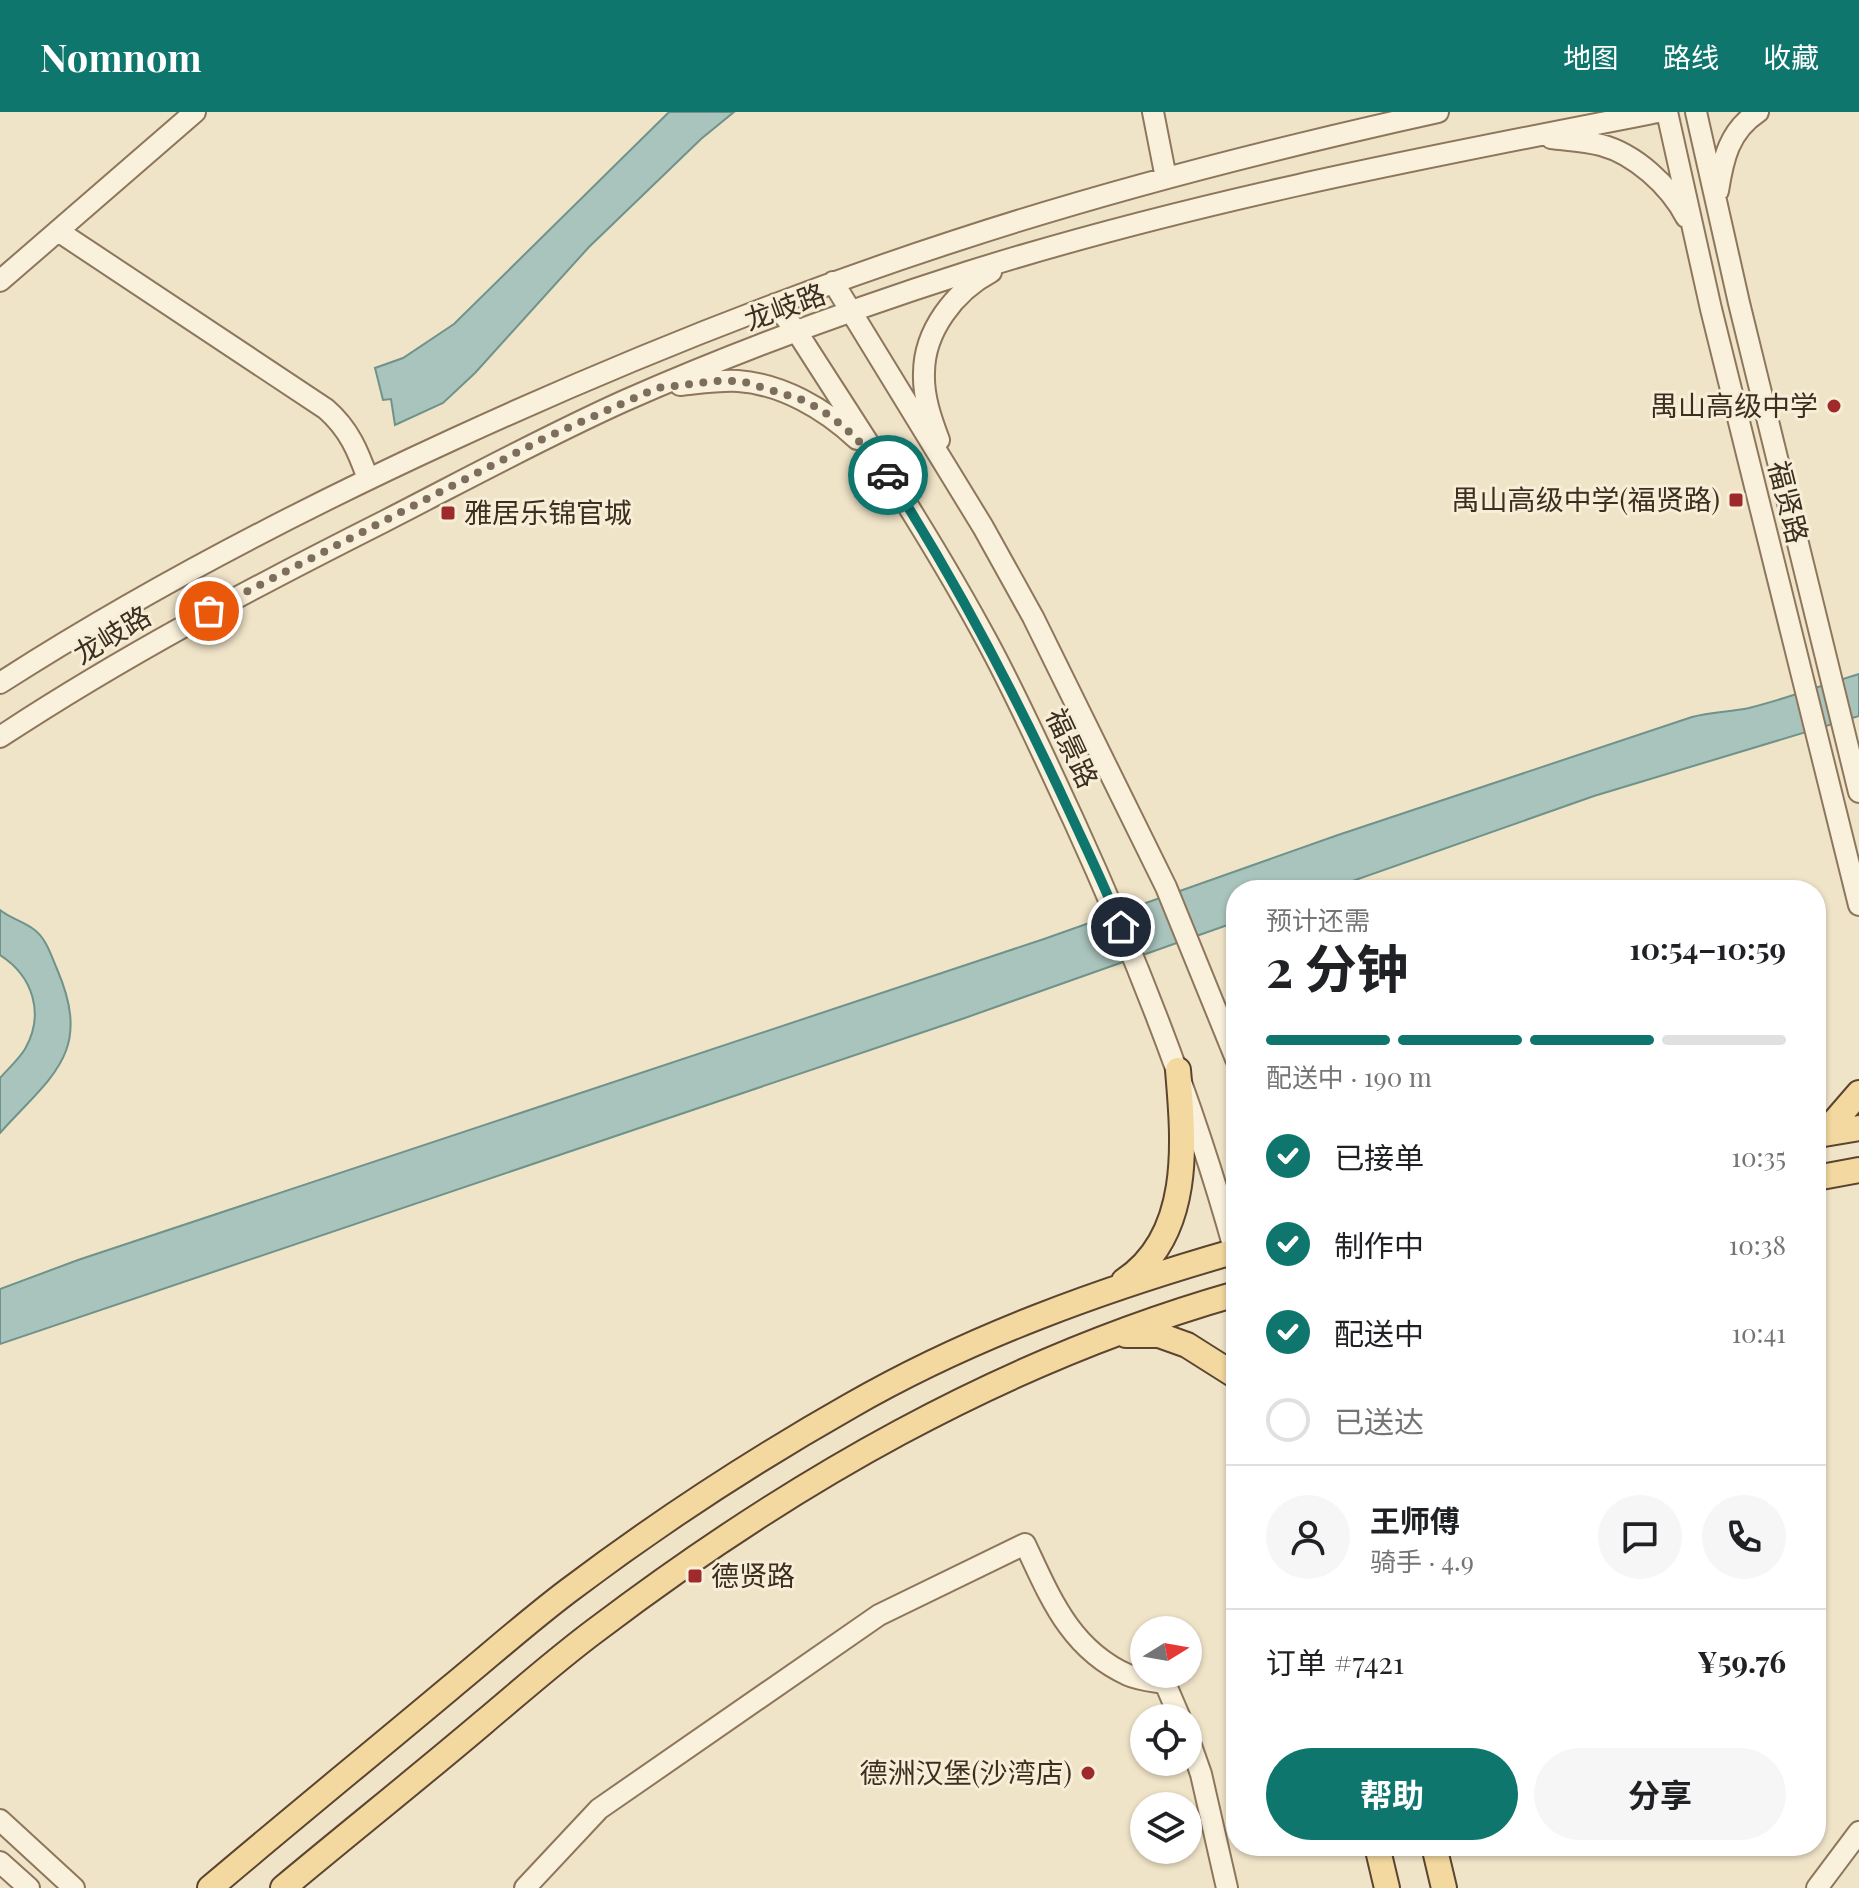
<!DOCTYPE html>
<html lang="zh">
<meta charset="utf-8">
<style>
:root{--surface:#fff;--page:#f6f6f6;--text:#202124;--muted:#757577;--line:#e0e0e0;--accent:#0f766e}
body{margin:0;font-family:"Playfair Display","Noto Sans SC",serif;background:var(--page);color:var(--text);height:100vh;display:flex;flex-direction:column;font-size:30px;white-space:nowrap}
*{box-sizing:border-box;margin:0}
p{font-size:26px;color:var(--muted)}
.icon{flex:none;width:44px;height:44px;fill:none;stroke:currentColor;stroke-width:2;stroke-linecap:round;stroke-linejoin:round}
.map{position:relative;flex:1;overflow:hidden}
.sheet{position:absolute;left:1226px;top:768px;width:600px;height:976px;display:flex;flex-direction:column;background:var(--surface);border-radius:32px;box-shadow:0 2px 6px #0004}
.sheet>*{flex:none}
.needle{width:52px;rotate:79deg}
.buttons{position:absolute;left:1130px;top:1504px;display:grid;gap:16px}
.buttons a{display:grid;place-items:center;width:72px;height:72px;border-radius:50%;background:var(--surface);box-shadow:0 2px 6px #0004;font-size:40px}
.pin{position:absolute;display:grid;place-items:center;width:68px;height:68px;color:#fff;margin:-34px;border:4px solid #fff;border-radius:50%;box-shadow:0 2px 8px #0007}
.courier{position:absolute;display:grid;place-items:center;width:80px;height:80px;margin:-40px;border:6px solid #0f766e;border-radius:50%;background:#fff;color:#222;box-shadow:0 2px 10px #0007}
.summary em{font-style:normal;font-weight:700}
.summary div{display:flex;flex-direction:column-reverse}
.summary{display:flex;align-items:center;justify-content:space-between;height:136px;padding:0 40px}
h1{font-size:52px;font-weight:700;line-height:60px}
.bar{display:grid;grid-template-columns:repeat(4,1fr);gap:12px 8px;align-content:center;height:96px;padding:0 40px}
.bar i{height:10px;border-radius:6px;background:var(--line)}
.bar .current{background:var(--accent)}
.bar p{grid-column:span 4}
.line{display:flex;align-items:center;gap:20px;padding:0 40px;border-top:2px solid var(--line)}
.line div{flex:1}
.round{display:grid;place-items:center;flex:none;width:84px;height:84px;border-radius:42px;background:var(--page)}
ol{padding:0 40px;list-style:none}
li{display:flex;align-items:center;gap:24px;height:88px}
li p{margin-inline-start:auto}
li .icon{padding:8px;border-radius:50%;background:var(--accent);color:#fff;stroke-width:4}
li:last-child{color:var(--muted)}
li i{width:44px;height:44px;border:4px solid var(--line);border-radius:50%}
.primary-button{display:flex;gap:16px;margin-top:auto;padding:16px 40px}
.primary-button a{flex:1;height:92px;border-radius:48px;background:var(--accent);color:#fff;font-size:32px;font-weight:700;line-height:92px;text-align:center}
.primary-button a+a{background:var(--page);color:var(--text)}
header{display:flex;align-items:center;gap:48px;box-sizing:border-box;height:112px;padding:0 40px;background:var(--accent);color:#fff}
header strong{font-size:38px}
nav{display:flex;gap:44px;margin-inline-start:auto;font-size:28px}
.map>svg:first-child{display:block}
.water{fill:#a9c4bc;stroke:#6f938a;stroke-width:2}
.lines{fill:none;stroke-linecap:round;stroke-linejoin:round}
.minor-casing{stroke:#8d765c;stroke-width:24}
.major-casing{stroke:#5b4430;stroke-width:28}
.minor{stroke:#faf1dc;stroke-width:20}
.major{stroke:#f3d9a0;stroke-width:24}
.done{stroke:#7c6e5b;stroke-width:8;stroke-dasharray:0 14.4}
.route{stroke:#0f766e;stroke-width:10}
.poi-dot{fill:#9e2a2b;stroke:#f7eed8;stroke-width:3}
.labels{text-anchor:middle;stroke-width:6;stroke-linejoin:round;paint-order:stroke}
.street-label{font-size:28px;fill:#3d2e20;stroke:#f7eed8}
.poi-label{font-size:28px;fill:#3d2e20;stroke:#f7eed8;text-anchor:end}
</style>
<header>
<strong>Nomnom</strong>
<nav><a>地图</a><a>路线</a><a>收藏</a></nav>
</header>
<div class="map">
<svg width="1859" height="1776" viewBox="0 0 1859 1776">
<rect width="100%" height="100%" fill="#f0e4c8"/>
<path class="water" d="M669,0H734L701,27L589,135L475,261L443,291L395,313L391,287L383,288L375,256L403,246L454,212Z
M1859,562V604L1594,684L1327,778H1236V810L962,907L0,1232V1177L78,1148L1044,827L1338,723L1692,605C1711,600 1730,600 1749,596C1786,587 1822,573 1859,562Z
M0,798C10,806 22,809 32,816C46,825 51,843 57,857C93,941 52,963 0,1021V966C8,957 19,947 25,937C45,902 33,864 0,843Z"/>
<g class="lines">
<defs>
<path id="minor" d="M1153,0L1166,66
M1667,0L1711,197L1859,793
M1696,0L1739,191L1859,680
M1551,26C1567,28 1585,29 1601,33C1635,42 1670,74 1686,105
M1718,79C1723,47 1729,19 1758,0
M58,119L326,297C349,317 358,339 368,367
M0,169L195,0
M833,170L983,415L1033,505L1166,775L1236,947
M775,192L797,220C862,322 930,423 987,529C1019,588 1046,649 1074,709C1138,849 1194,991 1235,1140
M680,273C700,271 719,268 738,269C782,272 825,297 857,327
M939,328C931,307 923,284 924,261C924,219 955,179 991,160
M0,571C145,478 297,399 454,327C617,252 783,185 955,129C1113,77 1275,36 1438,0
M0,625C123,544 252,476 383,410C463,369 542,326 624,289C735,240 852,197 968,160C1194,89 1426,45 1658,0
M1188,1625L1201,1662L1227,1776
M0,1708L74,1776
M0,1750L29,1776
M525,1776L599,1697L879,1503L1025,1432C1050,1485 1070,1537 1128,1563C1139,1568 1153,1569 1165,1571L1180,1606
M1817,1776L1859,1720"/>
<path id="major" d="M1816,1022L1833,1011L1859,981
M1818,1023L1859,1016
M1816,1066L1859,1058
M1124,1169C1193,1123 1184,1029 1178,958
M1126,1223H1159L1187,1233L1236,1264
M1377,1734L1387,1776
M1434,1734L1444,1776
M210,1776C289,1709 370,1643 450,1576C489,1544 527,1510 568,1479C658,1411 753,1349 850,1294C970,1225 1103,1177 1236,1139
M283,1776C350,1720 418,1666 484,1610C521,1579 557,1547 596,1518C790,1371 1001,1249 1236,1182"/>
</defs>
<use href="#minor" class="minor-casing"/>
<use href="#major" class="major-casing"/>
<use href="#minor" class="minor"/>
<use href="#major" class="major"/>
</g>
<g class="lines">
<path class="done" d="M209,499L545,326L657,276L717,269H741L800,287L820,297L843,314L878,348L888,363"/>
<path class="route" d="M888,363C959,474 1016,583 1071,703C1088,740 1106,777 1121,815"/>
</g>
<g class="poi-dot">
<circle cx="1834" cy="294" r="8"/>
<rect x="1728" y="380" width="16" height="16" rx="4"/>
<rect x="440" y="393" width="16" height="16" rx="4"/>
<rect x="687" y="1456" width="16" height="16" rx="4"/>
<circle cx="1088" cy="1661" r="8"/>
</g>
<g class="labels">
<g class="street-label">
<text transform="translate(785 195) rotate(-20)" y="10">龙岐路</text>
<text transform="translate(1788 390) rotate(76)" y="10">福贤路</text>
<text transform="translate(112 523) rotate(-31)" y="10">龙岐路</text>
<text transform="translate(1072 636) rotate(65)" y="10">福景路</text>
</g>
<g class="poi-label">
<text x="1818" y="304">禺山高级中学</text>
<text x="1720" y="398">禺山高级中学(福贤路)</text>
<text x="464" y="411" text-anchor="start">雅居乐锦官城</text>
<text x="711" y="1474" text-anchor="start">德贤路</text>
<text x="1072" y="1671">德洲汉堡(沙湾店)</text>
</g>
</g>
</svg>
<div class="buttons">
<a><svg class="needle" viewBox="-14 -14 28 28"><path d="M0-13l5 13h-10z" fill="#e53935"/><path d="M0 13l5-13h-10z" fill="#757577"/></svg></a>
<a><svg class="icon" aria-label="locate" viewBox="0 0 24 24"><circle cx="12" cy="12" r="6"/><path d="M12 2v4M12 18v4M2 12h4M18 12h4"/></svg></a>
<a><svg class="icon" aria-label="layers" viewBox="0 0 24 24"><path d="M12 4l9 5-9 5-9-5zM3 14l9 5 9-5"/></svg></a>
</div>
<div class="pin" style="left:209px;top:499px;background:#ea580c"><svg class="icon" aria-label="bag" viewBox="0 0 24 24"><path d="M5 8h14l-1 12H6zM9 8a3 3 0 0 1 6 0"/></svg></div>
<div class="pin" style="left:1121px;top:815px;background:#1f2937"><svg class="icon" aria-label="home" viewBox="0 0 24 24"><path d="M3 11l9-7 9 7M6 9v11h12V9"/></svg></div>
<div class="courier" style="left:888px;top:363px"><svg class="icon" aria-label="car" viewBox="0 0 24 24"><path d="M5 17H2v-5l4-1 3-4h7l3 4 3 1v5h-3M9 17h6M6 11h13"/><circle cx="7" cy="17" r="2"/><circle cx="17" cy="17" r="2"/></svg></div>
<section class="sheet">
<div class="summary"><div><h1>2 分钟</h1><p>预计还需</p></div><em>10:54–10:59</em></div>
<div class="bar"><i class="current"></i><i class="current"></i><i class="current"></i><i></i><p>配送中 · 190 m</p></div>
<ol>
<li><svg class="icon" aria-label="check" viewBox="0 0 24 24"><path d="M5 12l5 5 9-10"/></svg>已接单<p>10:35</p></li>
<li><svg class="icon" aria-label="check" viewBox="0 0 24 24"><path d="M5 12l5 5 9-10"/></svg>制作中<p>10:38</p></li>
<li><svg class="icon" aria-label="check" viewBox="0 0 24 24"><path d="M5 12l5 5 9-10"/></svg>配送中<p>10:41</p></li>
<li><i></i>已送达</li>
</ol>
<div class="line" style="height:144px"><a class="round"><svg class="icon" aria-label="person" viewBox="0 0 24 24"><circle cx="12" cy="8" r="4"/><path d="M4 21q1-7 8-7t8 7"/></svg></a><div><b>王师傅</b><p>骑手 · 4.9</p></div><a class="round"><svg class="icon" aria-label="chat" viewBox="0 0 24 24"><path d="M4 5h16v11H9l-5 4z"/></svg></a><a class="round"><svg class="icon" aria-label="phone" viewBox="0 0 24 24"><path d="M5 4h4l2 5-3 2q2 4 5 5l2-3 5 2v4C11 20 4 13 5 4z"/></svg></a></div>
<div class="line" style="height:104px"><div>订单 #7421</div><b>¥59.76</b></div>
<div class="primary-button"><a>帮助</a><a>分享</a></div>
</section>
</div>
